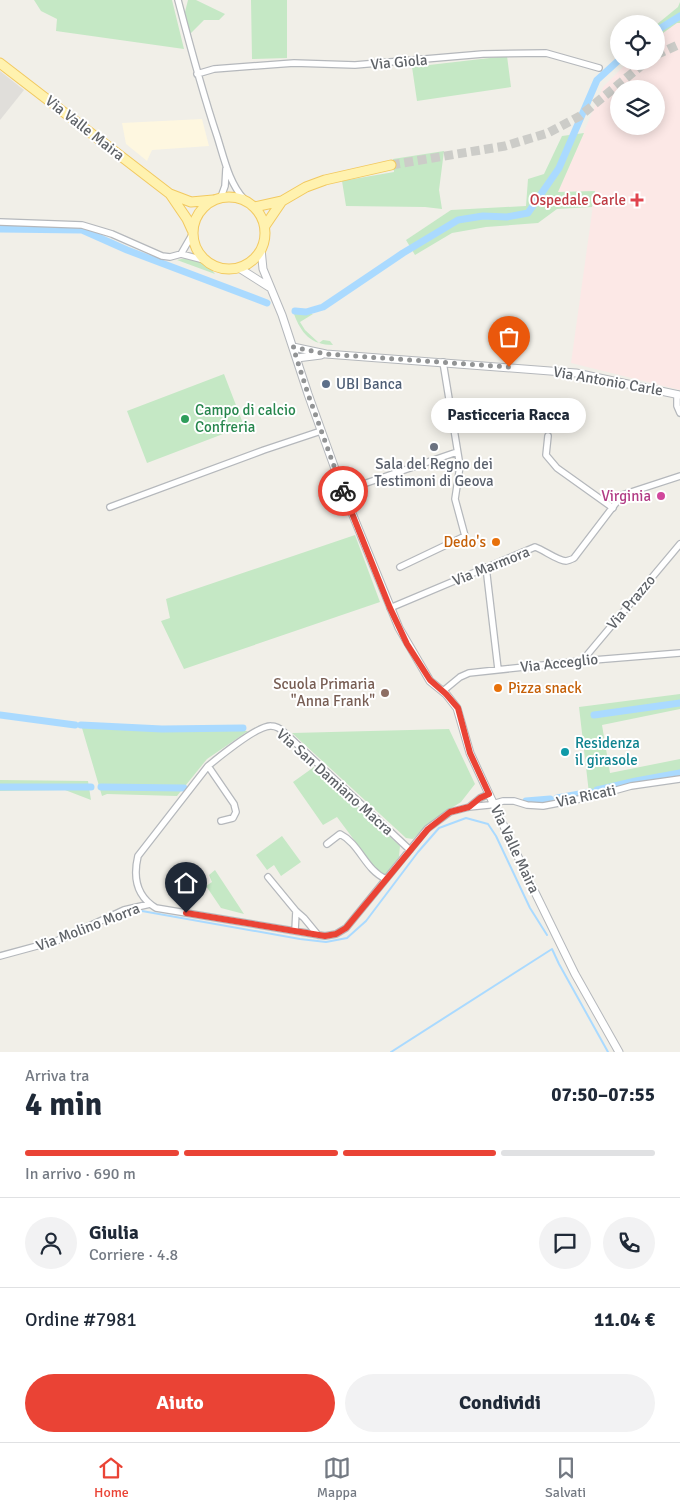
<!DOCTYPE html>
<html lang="it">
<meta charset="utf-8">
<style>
:root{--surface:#fff;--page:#f2f2f3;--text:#1f2937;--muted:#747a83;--line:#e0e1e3;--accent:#ea4335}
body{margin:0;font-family:Signika,sans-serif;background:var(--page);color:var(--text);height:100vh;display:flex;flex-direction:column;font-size:19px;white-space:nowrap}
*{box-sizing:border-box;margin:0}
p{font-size:16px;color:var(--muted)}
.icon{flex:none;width:28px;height:28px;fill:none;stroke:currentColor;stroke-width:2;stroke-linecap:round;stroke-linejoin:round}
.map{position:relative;height:1052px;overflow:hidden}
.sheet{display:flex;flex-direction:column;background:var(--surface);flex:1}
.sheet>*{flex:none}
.tools{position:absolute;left:610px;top:15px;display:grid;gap:10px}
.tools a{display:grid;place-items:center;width:55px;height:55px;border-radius:50%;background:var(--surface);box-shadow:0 2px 12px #0003;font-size:25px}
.pin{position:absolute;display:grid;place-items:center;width:42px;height:42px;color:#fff;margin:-51px -21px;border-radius:50% 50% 50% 0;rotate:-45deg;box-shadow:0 0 5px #0007}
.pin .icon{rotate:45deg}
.courier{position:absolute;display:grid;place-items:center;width:50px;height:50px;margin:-25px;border:4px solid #ea4335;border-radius:50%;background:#fff;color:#222;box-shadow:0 1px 6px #0007}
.bubble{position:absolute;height:35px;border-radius:18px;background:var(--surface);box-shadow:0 2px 12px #0003;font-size:16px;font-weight:800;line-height:35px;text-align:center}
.overview em{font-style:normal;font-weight:800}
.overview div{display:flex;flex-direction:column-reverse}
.overview{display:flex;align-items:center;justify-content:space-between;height:85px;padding:0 25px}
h1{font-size:32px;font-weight:800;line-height:38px}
.bar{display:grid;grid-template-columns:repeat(4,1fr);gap:8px 5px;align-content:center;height:60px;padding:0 25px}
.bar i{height:6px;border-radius:4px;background:var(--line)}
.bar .on{background:var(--accent)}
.bar p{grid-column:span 4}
.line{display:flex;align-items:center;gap:12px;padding:0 25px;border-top:1px solid var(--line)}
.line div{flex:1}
.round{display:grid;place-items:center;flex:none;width:52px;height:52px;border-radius:26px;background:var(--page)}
.cta{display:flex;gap:10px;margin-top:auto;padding:10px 25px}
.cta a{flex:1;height:58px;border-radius:30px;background:var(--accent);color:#fff;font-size:20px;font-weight:800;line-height:58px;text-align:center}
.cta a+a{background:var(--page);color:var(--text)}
.menu{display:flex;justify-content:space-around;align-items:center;height:70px;border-top:1px solid var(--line);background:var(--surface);font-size:14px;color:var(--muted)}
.menu a{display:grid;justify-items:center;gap:2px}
.menu .on{color:var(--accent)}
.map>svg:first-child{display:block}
.commercial{fill:#fef7e0}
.industrial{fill:#e0deda}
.medical{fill:#fce8e6;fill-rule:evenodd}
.green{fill:#c5e8c5}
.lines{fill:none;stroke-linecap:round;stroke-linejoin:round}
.stream{stroke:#aadaff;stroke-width:2}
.canal{stroke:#aadaff;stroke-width:7}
.primary-tunnel{stroke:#ccccc8;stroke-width:9;stroke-dasharray:9 4.5;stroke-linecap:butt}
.minor-casing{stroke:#b5b8bc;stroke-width:8}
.tertiary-casing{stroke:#b5b8bc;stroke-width:9}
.primary-casing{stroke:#f2c960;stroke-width:11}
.minor{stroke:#fff;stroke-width:5.5}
.tertiary{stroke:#fff;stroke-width:7}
.primary{stroke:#fff2af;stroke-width:9}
.done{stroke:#929495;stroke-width:5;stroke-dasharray:0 9}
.route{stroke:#ea4335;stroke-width:6}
.health-dot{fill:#e0444e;stroke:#fff;stroke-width:2}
.service-dot{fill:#5c6f8a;stroke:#fff;stroke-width:2}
.leisure-dot{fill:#2e9e5b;stroke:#fff;stroke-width:2}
.worship-dot{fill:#6b7280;stroke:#fff;stroke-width:2}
.hotel-dot{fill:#d1479c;stroke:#fff;stroke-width:2}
.food-dot{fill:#e8710a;stroke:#fff;stroke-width:2}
.education-dot{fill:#8d6e63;stroke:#fff;stroke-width:2}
.culture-dot{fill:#0f9aa8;stroke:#fff;stroke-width:2}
.labels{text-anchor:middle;stroke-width:4;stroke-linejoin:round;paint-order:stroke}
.street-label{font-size:15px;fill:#5f6368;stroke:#fff}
.health-label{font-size:15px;fill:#be3a42;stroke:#fff;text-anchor:end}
.service-label{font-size:15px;fill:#4e5e75;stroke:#fff;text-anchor:start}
.leisure-label{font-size:15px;fill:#27864d;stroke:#fff;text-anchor:start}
.worship-label{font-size:15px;fill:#5b616d;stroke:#fff}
.hotel-label{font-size:15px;fill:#b23c85;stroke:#fff;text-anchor:end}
.food-label{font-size:15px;fill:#c56008;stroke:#fff;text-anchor:end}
.education-label{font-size:15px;fill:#785e54;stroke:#fff;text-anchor:end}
.culture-label{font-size:15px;fill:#0d838f;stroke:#fff;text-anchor:start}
</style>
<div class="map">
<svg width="680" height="1052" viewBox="0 0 680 1052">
<rect width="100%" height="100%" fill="#f1efe8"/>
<path class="commercial" d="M202,119L209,146L152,150L147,161L126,144L122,123Z"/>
<path class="industrial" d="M0,71L24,90L0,120Z"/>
<path class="medical" d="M677,23H680V390L571,363L595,191L558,192L603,87L629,61H656V38ZM619,89H656V126H619Z"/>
<path class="green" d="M34,0H172L184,49L56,31L57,19L41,11Z
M188,0H196L225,14L219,20H204L189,35L184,16Z
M251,0H287V58L252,59Z
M680,2V23H677L656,38V25L678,7Z
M507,56L511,87L417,101L412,67Z
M584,133L558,192L595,191L592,207L557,209L538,223L486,227L452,233L415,255L406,240L451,210L526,206L528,179L544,174L562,136Z
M444,151L439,190L442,209L425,207L346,206L342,181L394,172L393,159Z
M186,258C196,260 209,265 215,274L177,260Z
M294,314H313L300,322L305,330L319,343L323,340L330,341L333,345C311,345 301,333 294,314Z
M224,374L244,426L147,463L127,411Z
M355,535L380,602L184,669L161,621L170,618L166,599Z
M680,694V709L602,725L610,773L680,759V777L631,783L589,793L579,707Z
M82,728L248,731L207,759L177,796L107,794L102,796Z
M449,729L475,784L461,802L434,819L413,839L406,838L292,733Z
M314,767L400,846L399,857L385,875L378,872L337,817L323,825L293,782Z
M0,780L88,781L91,800L65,790L0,791Z
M282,836L301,862L281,876L274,865L267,870L256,855Z
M215,870L244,914L221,908L206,886L212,882L209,875Z"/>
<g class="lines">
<path class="stream" d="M142,911L300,939L326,942L347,938L366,921L418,852L439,828L466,818L488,824L496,836L530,908L547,935
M391,1052L552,949L559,964L608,1052"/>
<path class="canal" d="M656,31L680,16
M0,229L82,230L127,250L267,303
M295,311L306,312L323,307L403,253L458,220L483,216L507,217L528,213L559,168L597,80L619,60
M0,715L75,725
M594,715L680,703
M81,725L162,729L243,728
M0,787H91
M101,787L184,788
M597,790L636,781L680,773
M557,798L591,792
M526,801L550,799"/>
<path class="primary-tunnel" d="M656,55L680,44
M391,165L505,146L548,133L580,116L647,61"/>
<defs>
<path id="minor" d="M178,0C190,46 202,91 217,136C224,158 229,183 244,199
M197,74L214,69L294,63L355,65L483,54L546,53L599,68
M221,197L225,186L226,169
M0,222L82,225L112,234L162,256L170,257L181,254L204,260
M181,254L192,235
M677,394V406L680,413
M548,436L546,455L557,468L613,508
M343,491L457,452
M110,507L264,450L321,431
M400,567L465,536L455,499L460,466L443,362
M486,567L498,669
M390,608L535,547C544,550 558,561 566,561C566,561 573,559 574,558L622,495L680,476
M582,661L680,544
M443,691L460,677L469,673L581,661L680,653
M208,766L234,804L236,812L233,818L221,821
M469,807L480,798L489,794
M327,844L340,834C360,844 365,870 386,879
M410,850L285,733C281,729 277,726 271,726C258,725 219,757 208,766L138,856C133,877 136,896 156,908L325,936L336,934L346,928L427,829L450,812L469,807L489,805L503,801H514L527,805L543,806L595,796L631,786L680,779
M268,877L296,911L304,918L318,935
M295,931L296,911
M0,956L59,940L124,910L150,904"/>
<path id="tertiary" d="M261,249L263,269L282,315L308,394L343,491L399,628L430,681L446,694L457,708L470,753L526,874L575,974L619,1052
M239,268L269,287
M293,347L326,354L576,373L680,395
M297,358L321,355"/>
<path id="primary" d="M0,63L170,194L191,202L213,200
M170,194L187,219L192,230
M193 233a36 36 0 1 1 72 0a36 36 0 1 1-72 0Z
M254,207L282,201L306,187L325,180L391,165
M265,226L282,201"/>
</defs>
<use href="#minor" class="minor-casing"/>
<use href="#tertiary" class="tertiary-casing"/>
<use href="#primary" class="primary-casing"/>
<use href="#minor" class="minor"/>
<use href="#tertiary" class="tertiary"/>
<use href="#primary" class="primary"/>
</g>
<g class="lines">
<path class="done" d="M343,491L308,394L293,347L326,354L509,367"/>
<path class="route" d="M186,913L325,936L336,934L346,928L428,829L450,812L469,807L480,798L489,794L470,753L458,708L446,694L430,680L407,644L390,608L343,491"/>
</g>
<path class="health-dot" d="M634.5 192.5h5v5h5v5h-5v5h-5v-5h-5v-5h5z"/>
<circle class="service-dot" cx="326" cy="384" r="5"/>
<circle class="leisure-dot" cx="185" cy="419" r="5"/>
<circle class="worship-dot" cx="434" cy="447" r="5"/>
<circle class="hotel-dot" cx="661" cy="496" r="5"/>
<g class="food-dot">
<circle cx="496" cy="542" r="5"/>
<circle cx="498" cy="688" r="5"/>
</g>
<circle class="education-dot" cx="385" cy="693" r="5"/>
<circle class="culture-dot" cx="565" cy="752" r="5"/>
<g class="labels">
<g class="street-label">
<text transform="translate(399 62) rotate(-5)" y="5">Via Giola</text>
<text transform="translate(85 128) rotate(38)" y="5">Via Valle Maira</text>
<text transform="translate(608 381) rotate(10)" y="5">Via Antonio Carle</text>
<text transform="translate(491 566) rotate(-22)" y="5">Via Marmora</text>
<text transform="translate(631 602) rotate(-50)" y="5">Via Prazzo</text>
<text transform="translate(559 663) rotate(-6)" y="5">Via Acceglio</text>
<text transform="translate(335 782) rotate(42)" y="5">Via San Damiano Macra</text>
<text transform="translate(586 796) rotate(-12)" y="5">Via Ricati</text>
<text transform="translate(515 849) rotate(65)" y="5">Via Valle Maira</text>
<text transform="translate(88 927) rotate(-21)" y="5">Via Molino Morra</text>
</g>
<g class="health-label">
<text x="626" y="205">Ospedale Carle</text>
</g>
<g class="service-label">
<text x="336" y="389">UBI Banca</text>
</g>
<g class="leisure-label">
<text x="195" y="415">Campo di calcio<tspan x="195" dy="17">Confreria</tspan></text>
</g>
<g class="worship-label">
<text x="434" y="469">Sala del Regno dei<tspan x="434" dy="17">Testimoni di Geova</tspan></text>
</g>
<g class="hotel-label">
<text x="651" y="501">Virginia</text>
</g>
<g class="food-label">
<text x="486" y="547">Dedo's</text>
<text x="508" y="693" text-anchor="start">Pizza snack</text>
</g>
<g class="education-label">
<text x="375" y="689">Scuola Primaria<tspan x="375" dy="17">"Anna Frank"</tspan></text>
</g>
<g class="culture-label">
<text x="575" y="748">Residenza<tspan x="575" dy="17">il girasole</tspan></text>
</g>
</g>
</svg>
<div class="tools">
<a><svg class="icon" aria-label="locate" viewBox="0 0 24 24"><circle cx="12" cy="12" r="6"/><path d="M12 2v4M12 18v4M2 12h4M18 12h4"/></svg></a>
<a><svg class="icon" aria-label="layers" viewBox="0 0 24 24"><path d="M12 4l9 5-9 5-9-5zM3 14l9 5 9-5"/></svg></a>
</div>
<div class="pin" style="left:509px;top:367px;background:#ea580c"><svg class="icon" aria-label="bag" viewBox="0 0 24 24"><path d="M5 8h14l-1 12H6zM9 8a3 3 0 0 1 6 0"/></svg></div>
<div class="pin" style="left:186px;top:913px;background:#1f2937"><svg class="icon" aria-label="home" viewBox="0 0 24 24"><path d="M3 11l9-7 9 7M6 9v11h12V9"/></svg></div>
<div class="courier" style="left:343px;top:491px"><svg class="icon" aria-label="bike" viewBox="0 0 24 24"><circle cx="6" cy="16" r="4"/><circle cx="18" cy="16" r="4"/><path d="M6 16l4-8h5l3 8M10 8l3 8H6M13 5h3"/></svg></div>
<div class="bubble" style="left:431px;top:398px;width:155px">Pasticceria Racca</div>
</div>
<section class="sheet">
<div class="overview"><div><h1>4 min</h1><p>Arriva tra</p></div><em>07:50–07:55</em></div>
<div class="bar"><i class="on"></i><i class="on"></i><i class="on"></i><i></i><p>In arrivo · 690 m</p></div>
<div class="line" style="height:90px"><a class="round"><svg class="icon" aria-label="person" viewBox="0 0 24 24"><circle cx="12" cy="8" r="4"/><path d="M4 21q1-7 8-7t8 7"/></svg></a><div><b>Giulia</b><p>Corriere · 4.8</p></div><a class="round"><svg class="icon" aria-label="chat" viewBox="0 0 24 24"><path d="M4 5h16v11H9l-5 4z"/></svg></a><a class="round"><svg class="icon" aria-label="phone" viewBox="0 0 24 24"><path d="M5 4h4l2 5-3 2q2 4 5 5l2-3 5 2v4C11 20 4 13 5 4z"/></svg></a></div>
<div class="line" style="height:65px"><div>Ordine #7981</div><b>11.04 €</b></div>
<div class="cta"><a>Aiuto</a><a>Condividi</a></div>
</section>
<nav class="menu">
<a class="on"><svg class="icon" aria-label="home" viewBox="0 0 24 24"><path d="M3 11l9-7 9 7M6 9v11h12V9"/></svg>Home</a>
<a><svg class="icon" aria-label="map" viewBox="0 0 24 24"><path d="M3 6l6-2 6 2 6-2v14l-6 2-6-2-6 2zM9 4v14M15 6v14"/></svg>Mappa</a>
<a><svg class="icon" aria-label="saved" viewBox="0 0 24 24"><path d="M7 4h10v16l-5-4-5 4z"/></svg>Salvati</a>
</nav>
